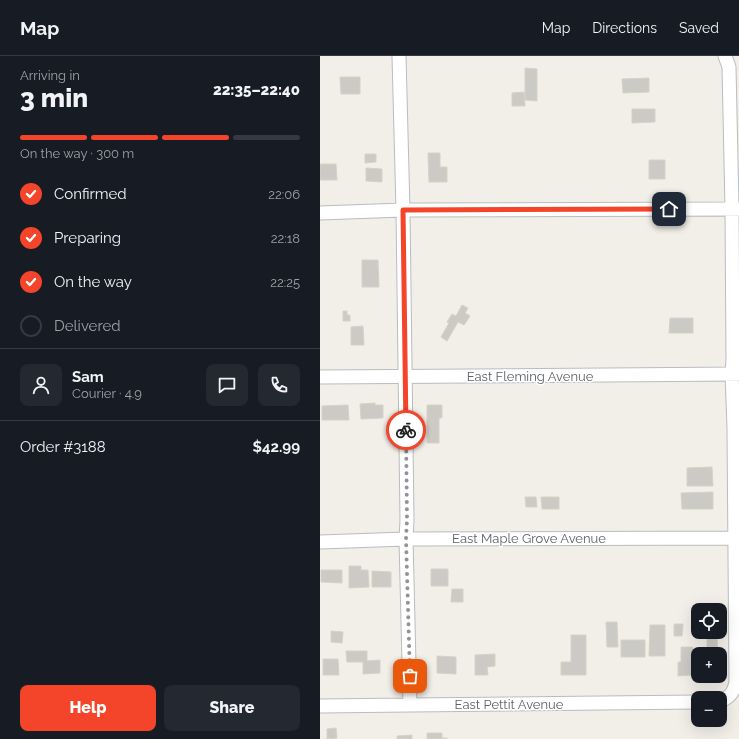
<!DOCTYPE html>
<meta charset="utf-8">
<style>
:root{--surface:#171b24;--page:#242831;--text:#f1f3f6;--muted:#9ea1a6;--line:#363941;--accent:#f4442a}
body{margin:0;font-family:Raleway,sans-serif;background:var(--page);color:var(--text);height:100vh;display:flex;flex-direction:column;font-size:15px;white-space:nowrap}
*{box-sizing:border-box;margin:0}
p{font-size:13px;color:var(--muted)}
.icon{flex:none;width:22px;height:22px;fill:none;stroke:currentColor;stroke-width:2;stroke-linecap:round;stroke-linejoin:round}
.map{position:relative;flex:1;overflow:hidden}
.drawer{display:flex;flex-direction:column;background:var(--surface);width:320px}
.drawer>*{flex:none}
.fabs{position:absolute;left:371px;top:547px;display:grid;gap:8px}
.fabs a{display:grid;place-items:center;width:36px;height:36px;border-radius:8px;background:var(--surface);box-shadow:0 4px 16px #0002;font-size:20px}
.pin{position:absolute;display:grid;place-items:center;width:34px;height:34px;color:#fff;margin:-17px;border-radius:8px;box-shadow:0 2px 6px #0006}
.courier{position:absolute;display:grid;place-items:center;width:40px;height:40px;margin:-20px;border:3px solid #f4442a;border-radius:50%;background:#fff;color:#222;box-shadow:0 1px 5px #0007}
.headline em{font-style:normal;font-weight:800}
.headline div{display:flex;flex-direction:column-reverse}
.headline{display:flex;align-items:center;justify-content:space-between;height:68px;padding:0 20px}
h1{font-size:26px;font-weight:800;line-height:30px}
.bar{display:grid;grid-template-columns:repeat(4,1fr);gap:6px 4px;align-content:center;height:48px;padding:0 20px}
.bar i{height:5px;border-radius:3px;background:var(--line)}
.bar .active{background:var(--accent)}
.bar p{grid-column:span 4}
.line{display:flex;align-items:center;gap:10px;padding:0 20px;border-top:1px solid var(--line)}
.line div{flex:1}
.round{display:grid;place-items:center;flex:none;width:42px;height:42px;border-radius:8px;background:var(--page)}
ol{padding:0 20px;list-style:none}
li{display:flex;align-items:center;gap:12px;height:44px}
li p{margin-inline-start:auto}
li .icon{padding:4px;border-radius:50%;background:var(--accent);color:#fff;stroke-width:4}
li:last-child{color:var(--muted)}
li i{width:22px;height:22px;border:2px solid var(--line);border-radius:50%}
.primary-button{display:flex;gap:8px;margin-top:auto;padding:8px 20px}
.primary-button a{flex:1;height:46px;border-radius:8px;background:var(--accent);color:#fff;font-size:16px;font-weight:800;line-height:46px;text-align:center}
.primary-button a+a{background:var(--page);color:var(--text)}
header{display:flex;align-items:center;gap:24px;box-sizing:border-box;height:56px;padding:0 20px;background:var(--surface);border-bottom:1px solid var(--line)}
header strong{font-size:19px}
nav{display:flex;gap:22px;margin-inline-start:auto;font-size:14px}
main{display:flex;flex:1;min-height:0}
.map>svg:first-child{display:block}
.building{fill:#cccac4;stroke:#d6d2c4}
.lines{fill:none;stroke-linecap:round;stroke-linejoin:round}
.minor-casing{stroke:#b9bcc1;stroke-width:15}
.minor{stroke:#fff;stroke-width:13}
.done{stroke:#919394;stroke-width:4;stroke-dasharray:0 7.2}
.route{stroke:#f4442a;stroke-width:5}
.labels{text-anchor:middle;stroke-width:3;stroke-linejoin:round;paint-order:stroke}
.street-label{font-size:13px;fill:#5e6268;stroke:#fff}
</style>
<header>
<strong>Map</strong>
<nav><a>Map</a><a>Directions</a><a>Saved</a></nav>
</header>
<main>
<section class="drawer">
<div class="headline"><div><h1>3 min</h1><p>Arriving in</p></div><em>22:35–22:40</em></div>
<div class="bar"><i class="active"></i><i class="active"></i><i class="active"></i><i></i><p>On the way · 300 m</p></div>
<ol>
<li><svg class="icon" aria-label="check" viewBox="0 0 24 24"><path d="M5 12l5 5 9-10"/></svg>Confirmed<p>22:06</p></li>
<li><svg class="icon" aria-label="check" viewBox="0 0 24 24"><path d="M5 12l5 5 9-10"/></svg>Preparing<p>22:18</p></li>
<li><svg class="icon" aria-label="check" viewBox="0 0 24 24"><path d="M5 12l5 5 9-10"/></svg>On the way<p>22:25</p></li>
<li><i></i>Delivered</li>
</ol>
<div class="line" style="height:72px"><a class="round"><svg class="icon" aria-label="person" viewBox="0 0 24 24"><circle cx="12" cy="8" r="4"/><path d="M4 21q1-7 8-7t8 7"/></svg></a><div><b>Sam</b><p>Courier · 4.9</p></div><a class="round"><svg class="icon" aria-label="chat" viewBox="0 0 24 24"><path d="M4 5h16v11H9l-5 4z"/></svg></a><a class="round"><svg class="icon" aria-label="phone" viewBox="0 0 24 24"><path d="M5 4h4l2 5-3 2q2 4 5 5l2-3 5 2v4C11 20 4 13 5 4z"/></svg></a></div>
<div class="line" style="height:52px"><div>Order #3188</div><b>$42.99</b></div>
<div class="primary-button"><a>Help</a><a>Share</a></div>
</section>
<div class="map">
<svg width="419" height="683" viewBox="0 0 419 683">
<rect width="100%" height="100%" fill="#f1efe7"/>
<path class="building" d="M205,12L217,13V45L205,44Z
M20,21H40V38H21Z
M329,22V36L303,37L302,23Z
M204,36L205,50H192V37Z
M312,53H335V66L312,67Z
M108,97H120V111H127V126H109Z
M45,98H56V106L45,107Z
M329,104H345V123H329Z
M0,108H16L17,124H0Z
M46,112L62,113V126L46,125Z
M42,204H58L59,231H42Z
M142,249L148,252L145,257L150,260L144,269L138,266L127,285L121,281L129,267L127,266L132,258L136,260Z
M23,255H27V259H30V265H23Z
M350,262H373V277H349Z
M43,270L44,289H31V271Z
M55,347V349H63V362L41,363L40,348Z
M28,349L29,364H2V350Z
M107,349H122V362H119V387H107Z
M392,411L393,430H367V412Z
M393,436V453H362L361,437Z
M205,441H216L217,451H206Z
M221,441H239V453H222Z
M29,510H41V514H48L49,531L29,532Z
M111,513H128V530H111Z
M1,514H22V527L1,526Z
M52,515L71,516V531H52Z
M132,533H143V546H131Z
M286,566H297L298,591H287Z
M354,568H363L362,580H354Z
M330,569H345V600H329Z
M11,575L23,576L22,587L11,586Z
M251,579H266V619H241V606H251Z
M387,582H397L398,598H387Z
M301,584H325V601H301Z
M361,591H373V619L358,620V606H361Z
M26,595H47V605L60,604V617L43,618V606H27Z
M175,598V610L167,611L168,619H155V599Z
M117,600L136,601V618L117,617Z
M3,603H18L19,619H3Z
M16,672L17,682L7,683V673Z
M107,677H122V682H127V683H107Z
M92,679V683H77V680Z"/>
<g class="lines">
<defs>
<path id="minor" d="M79,0L83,154L87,464L86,483L90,649
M0,157L83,154L419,153
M0,321L419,318
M0,486L86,483L419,482
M400,645C410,642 414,636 416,626L414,372L412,318L413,303L412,153L409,11L405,0
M0,650L90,649L378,646"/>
</defs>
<use href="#minor" class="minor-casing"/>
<use href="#minor" class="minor"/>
</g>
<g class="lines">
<path class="done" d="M86,374L87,464L86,483L90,620"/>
<path class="route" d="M86,374L83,154L349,153"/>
</g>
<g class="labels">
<g class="street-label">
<text x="210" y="325">East Fleming Avenue</text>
<text x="209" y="487">East Maple Grove Avenue</text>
<text x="189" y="653">East Pettit Avenue</text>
</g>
</g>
</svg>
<div class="fabs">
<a><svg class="icon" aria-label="locate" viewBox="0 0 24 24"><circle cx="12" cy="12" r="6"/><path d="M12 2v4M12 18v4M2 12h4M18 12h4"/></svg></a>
<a>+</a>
<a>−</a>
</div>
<div class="pin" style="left:90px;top:620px;background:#ea580c"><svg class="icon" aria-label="bag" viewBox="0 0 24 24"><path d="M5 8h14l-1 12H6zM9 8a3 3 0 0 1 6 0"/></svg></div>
<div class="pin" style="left:349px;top:153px;background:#1f2937"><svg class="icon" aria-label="home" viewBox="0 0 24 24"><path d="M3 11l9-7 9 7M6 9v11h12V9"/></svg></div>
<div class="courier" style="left:86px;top:374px"><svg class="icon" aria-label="bike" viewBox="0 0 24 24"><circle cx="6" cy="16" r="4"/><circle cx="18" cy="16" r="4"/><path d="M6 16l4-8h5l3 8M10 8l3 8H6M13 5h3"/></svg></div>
</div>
</main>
